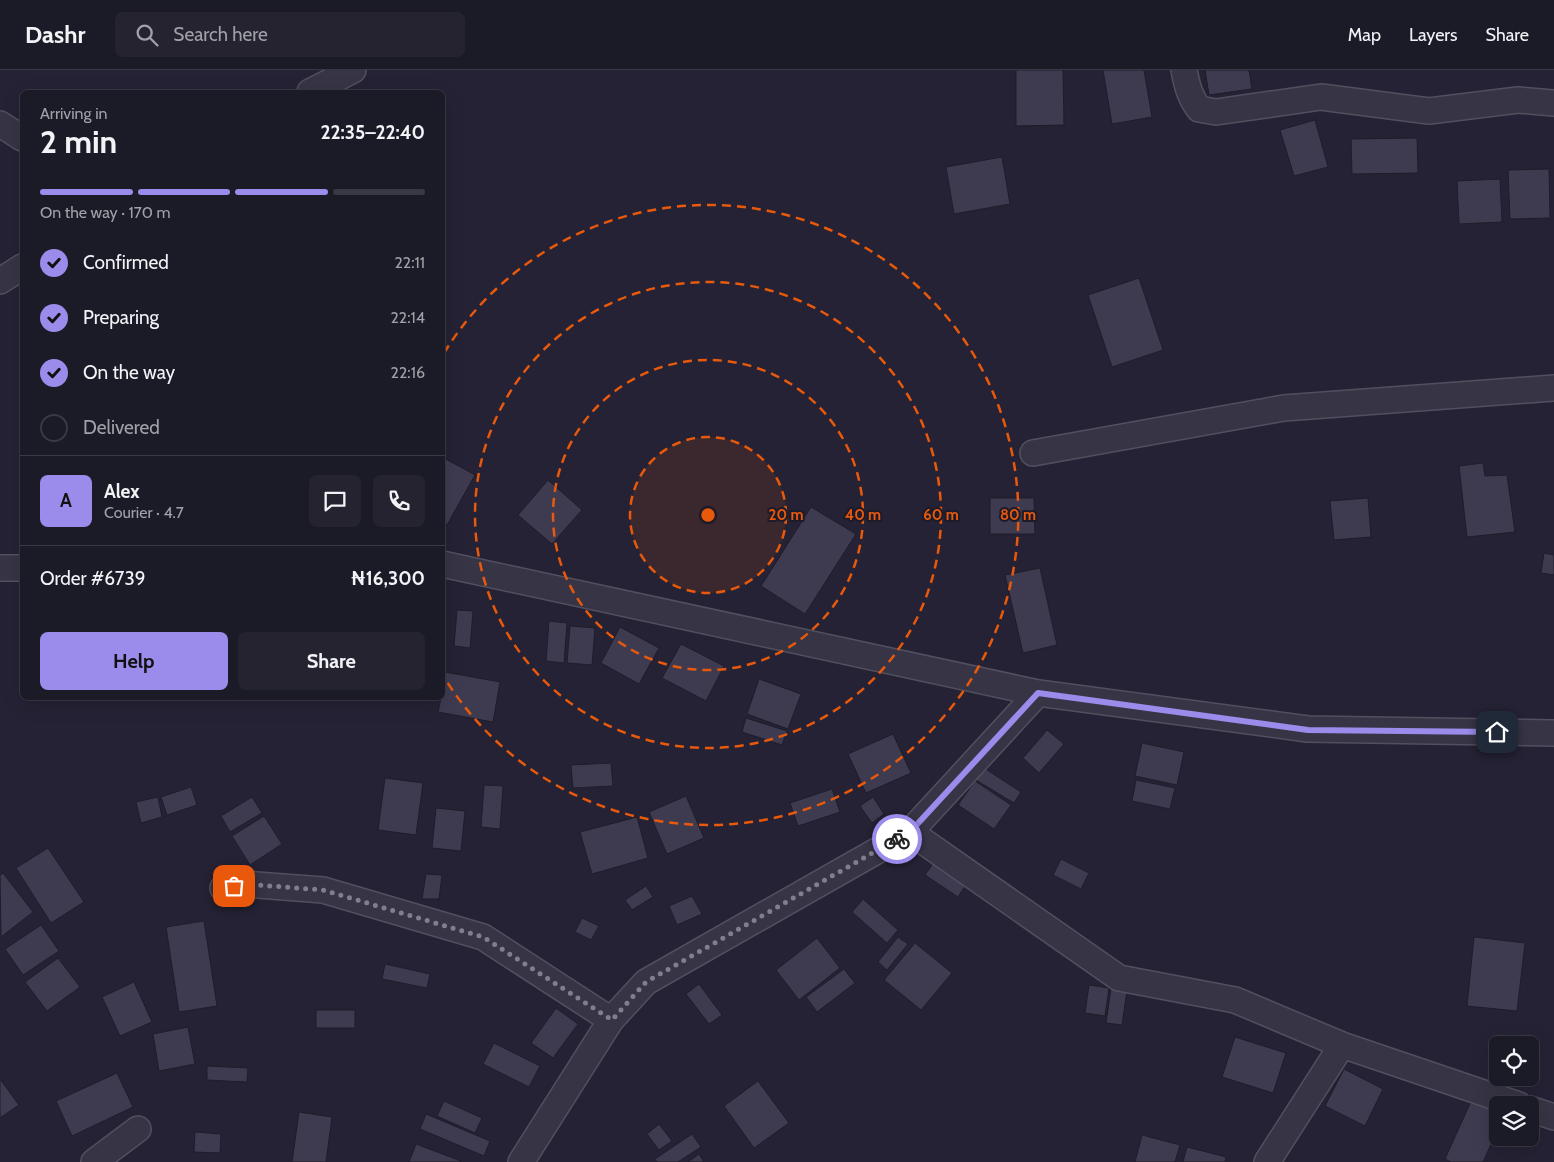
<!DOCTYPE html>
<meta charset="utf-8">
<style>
:root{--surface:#1b1a27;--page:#24232f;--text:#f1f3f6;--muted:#a0a1a7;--line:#393844;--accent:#9b8bea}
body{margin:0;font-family:Cabin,sans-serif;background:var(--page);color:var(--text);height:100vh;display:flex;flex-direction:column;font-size:19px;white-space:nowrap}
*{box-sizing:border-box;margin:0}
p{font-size:16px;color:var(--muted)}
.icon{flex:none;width:28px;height:28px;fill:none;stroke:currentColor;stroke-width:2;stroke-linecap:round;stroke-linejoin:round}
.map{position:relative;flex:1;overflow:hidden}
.details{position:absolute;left:20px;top:20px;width:425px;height:610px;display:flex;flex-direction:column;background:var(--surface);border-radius:8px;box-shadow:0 5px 20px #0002,0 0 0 1px var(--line)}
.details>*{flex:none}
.fabs{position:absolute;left:1489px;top:966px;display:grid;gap:10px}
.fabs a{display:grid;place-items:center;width:50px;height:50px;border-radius:8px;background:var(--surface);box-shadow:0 5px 20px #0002,0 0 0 1px var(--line);font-size:25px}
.pin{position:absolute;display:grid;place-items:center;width:42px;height:42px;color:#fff;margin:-21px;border-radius:10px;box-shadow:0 2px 8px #0006}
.courier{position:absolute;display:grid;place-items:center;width:50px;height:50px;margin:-25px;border:4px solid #9b8bea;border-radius:50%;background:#fff;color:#222;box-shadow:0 1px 6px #0007}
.head em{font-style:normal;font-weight:700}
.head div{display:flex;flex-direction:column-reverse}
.head{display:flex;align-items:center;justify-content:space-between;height:85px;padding:0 20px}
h1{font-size:32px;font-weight:700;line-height:38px}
.bar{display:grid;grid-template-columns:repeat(4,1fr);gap:8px 5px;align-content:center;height:60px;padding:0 20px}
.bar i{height:6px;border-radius:4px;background:var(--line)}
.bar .active{background:var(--accent)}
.bar p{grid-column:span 4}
.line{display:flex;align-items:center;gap:12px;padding:0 20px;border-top:1px solid var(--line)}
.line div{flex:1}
.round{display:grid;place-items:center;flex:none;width:52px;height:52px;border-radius:8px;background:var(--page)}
ol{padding:0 20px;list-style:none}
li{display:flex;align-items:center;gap:15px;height:55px}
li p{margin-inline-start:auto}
li .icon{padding:5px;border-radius:50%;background:var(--accent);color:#111;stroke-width:4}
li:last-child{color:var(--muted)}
li i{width:28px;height:28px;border:2px solid var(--line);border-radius:50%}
.action{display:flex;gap:10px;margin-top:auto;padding:10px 20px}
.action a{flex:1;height:58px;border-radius:8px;background:var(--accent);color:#111;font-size:20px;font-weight:700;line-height:58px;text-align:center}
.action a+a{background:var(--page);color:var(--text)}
header{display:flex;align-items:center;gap:30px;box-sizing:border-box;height:70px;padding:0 25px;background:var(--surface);border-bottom:1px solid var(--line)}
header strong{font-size:24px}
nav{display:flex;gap:28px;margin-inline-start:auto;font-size:18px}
.search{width:350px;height:45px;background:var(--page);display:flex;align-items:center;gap:12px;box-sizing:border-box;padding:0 18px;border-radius:8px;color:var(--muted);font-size:19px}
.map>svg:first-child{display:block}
.building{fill:#3e3b51;stroke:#1f1c2b}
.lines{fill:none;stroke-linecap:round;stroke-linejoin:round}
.minor-casing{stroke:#524f5f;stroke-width:28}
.minor{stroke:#373545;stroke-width:25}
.done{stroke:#807e90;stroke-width:5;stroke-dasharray:0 9}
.route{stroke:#9b8bea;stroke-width:6}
.ring{fill:none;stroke:#e8590c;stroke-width:2.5;stroke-dasharray:9 6}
.centre{fill:#e8590c;stroke:#1d1b29;stroke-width:2.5}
.ring-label{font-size:15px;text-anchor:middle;font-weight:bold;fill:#e8590c;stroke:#1d1b29;stroke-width:4;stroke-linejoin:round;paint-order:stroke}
</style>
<header>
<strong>Dashr</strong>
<div class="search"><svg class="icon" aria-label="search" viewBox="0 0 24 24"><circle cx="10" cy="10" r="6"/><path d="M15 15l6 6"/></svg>Search here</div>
<nav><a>Map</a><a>Layers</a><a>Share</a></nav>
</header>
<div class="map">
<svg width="1554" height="1092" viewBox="0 0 1554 1092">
<rect width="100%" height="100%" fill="#242234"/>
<path class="building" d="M1016,0H1063L1064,55L1016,56Z
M1103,0H1144L1152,47L1112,54Z
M1205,0H1249L1252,19L1209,25Z
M1315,50L1328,97L1294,106L1280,60Z
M1417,68L1418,103L1352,104L1351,69Z
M1002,87L1010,134L954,144L946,97Z
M1549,99L1550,148L1510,149L1508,100Z
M1500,109L1502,152L1459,154L1457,111Z
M1139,208L1163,280L1112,297L1088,225Z
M444,388L475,405L447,455L442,453V391Z
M1483,393L1485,406L1507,405L1515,462L1467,467L1459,396Z
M548,410L582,440L552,474L518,445Z
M990,428H1034L1035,464H990Z
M1368,428L1371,467L1334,470L1330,431Z
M811,437L856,464L805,544L761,516Z
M1544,483L1554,485V505L1541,503Z
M1040,498L1057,575L1023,583L1005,505Z
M457,540L473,541L470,578L454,576Z
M549,551L567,553L564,593L546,591Z
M570,556L595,558L592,595L567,593Z
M620,557L659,578L639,614L601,593Z
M681,574L724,596L706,631L662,608Z
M445,602L500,612L493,652L438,642L441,628H442Z
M759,609L801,624L788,659L747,644Z
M746,648L787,661L782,675L742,662Z
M1047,660L1064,674L1039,703L1023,688Z
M893,664L911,703L866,723L848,684Z
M1142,673L1184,682L1177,715L1135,706Z
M611,693L613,716L573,718L571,695Z
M984,698L1021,722L1014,733L976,710Z
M385,708L423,713L416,765L378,760Z
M1136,710L1175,718L1170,739L1132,731Z
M975,711L1011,735L994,759L958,735Z
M484,715L503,716L500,759L481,757Z
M191,717L197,735L167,745L161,727Z
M832,719L840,742L798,756L790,733Z
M686,726L704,768L667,784L649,742Z
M158,727L162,747L141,753L136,732Z
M252,727L262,743L230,762L221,746Z
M873,727L884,744L872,753L860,736Z
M436,738L465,741L461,781L432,778Z
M264,746L282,774L250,795L232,766Z
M637,747L648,788L592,804L580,762Z
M48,778L84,832L51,853L16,798Z
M936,789L969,810L958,827L925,805Z
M1061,789L1089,803L1081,819L1053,805Z
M3,803L33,842L1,867L0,805Z
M426,804L442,805L439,829H422Z
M646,816L653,827L632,840L625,830Z
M692,826L702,844L677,855L669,836Z
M863,829L898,860L887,873L852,842Z
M582,848L599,856L591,870L575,862Z
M204,851L217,936L179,942L166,857Z
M41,855L59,881L23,905L5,879Z
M898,867L908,874L887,900L878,892Z
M1474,867L1525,873L1517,941L1467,936Z
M817,868L840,898L799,930L776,900Z
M915,873L952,903L921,940L884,910Z
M58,888L80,917L47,941L25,912Z
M385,894L430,904L427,918L382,909Z
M844,899L855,913L817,942L806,927Z
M134,912L152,952L120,966L102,927Z
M699,914L722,945L709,954L686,924Z
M1089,915L1109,918L1105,946L1085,943Z
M1111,918L1127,921L1122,955L1106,953Z
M556,938L578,954L553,988L531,973Z
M316,940H355V958H316Z
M188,957L195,994L159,1001L153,964Z
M1235,967L1286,983L1273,1023L1222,1007Z
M494,973L540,996L529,1017L483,994Z
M207,996L248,998L247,1012L207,1010Z
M1344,999L1383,1019L1365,1056L1325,1036Z
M117,1003L133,1037L72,1066L56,1031Z
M0,1009L19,1035L0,1048Z
M758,1011L789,1053L754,1078L724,1036Z
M1473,1027L1498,1038V1059L1483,1092H1451L1445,1089Z
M444,1031L482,1048L475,1063L437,1046Z
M299,1042L332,1047L326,1092H292Z
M426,1044L490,1071L484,1086L420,1059Z
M659,1054L672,1071L659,1080L647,1064Z
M195,1062L221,1064L220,1083L194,1082Z
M692,1064L701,1077L678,1092H657L655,1089Z
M1142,1065L1180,1075L1175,1092H1135Z
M416,1074L461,1091L460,1092H409Z
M1187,1077L1226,1087L1225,1092H1183Z
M699,1084L704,1092H688Z"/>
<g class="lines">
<defs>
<path id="minor" d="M1184,0C1187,16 1190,27 1199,39L1216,42L1321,27L1429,41L1518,30L1554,33
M310,22L353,0
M0,54L22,68
M0,211L22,197
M1033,383L1284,338L1554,318
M442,494L1038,623L1308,659L1554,663
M0,498H22
M910,762L1119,908L1235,930L1342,975L1519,1035
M223,818L245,814L323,820L483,867L611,950
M1530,1039L1554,1047
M94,1092L138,1059
M521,1092L611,950L646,912L910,762L1038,623
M1267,1092L1342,975"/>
</defs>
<use href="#minor" class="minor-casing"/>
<use href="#minor" class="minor"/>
</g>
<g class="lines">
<path class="done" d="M234,816L245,814L323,820L483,867L612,950L646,912L897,769"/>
<path class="route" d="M897,769L910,762L1038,623L1308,660L1497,662"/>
</g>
<circle cx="708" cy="445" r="78" fill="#e8590c" fill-opacity=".12"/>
<g class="ring">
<circle cx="708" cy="445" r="78"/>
<circle cx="708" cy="445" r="155"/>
<circle cx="708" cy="445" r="233"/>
<path d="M444 283A310 310 0 1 1 444 607"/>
</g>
<circle cx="708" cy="445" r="8" class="centre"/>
<g class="ring-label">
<text x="786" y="450">20 m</text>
<text x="863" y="450">40 m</text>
<text x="941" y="450">60 m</text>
<text x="1018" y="450">80 m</text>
</g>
</svg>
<div class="fabs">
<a><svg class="icon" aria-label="locate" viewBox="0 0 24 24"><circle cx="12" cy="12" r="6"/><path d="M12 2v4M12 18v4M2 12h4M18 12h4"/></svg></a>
<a><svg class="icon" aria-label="layers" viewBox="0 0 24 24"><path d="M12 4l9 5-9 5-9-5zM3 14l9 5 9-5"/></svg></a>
</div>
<div class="pin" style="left:234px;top:816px;background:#ea580c"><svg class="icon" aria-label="bag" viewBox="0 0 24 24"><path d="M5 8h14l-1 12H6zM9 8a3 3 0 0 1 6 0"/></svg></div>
<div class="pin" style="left:1497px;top:662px;background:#1f2937"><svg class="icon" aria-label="home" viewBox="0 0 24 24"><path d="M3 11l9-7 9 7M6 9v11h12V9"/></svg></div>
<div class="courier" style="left:897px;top:769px"><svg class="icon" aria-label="bike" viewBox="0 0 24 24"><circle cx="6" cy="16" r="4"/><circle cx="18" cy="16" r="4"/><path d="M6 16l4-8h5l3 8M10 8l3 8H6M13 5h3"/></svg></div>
<section class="details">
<div class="head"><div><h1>2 min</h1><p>Arriving in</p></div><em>22:35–22:40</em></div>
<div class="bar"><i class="active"></i><i class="active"></i><i class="active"></i><i></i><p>On the way · 170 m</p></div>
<ol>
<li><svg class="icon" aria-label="check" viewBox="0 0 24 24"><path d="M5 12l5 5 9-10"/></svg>Confirmed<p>22:11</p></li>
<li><svg class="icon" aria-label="check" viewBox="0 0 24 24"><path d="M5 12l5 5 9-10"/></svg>Preparing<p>22:14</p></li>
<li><svg class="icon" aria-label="check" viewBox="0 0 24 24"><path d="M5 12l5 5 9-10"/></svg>On the way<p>22:16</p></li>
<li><i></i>Delivered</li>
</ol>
<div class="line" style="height:90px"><b class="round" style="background:var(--accent);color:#111">A</b><div><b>Alex</b><p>Courier · 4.7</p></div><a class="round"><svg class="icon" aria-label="chat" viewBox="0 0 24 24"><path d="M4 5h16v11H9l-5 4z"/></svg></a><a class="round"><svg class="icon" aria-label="phone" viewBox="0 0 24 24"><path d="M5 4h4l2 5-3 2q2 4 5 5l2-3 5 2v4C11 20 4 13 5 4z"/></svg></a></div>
<div class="line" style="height:65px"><div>Order #6739</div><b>₦16,300</b></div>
<div class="action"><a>Help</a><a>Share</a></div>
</section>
</div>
